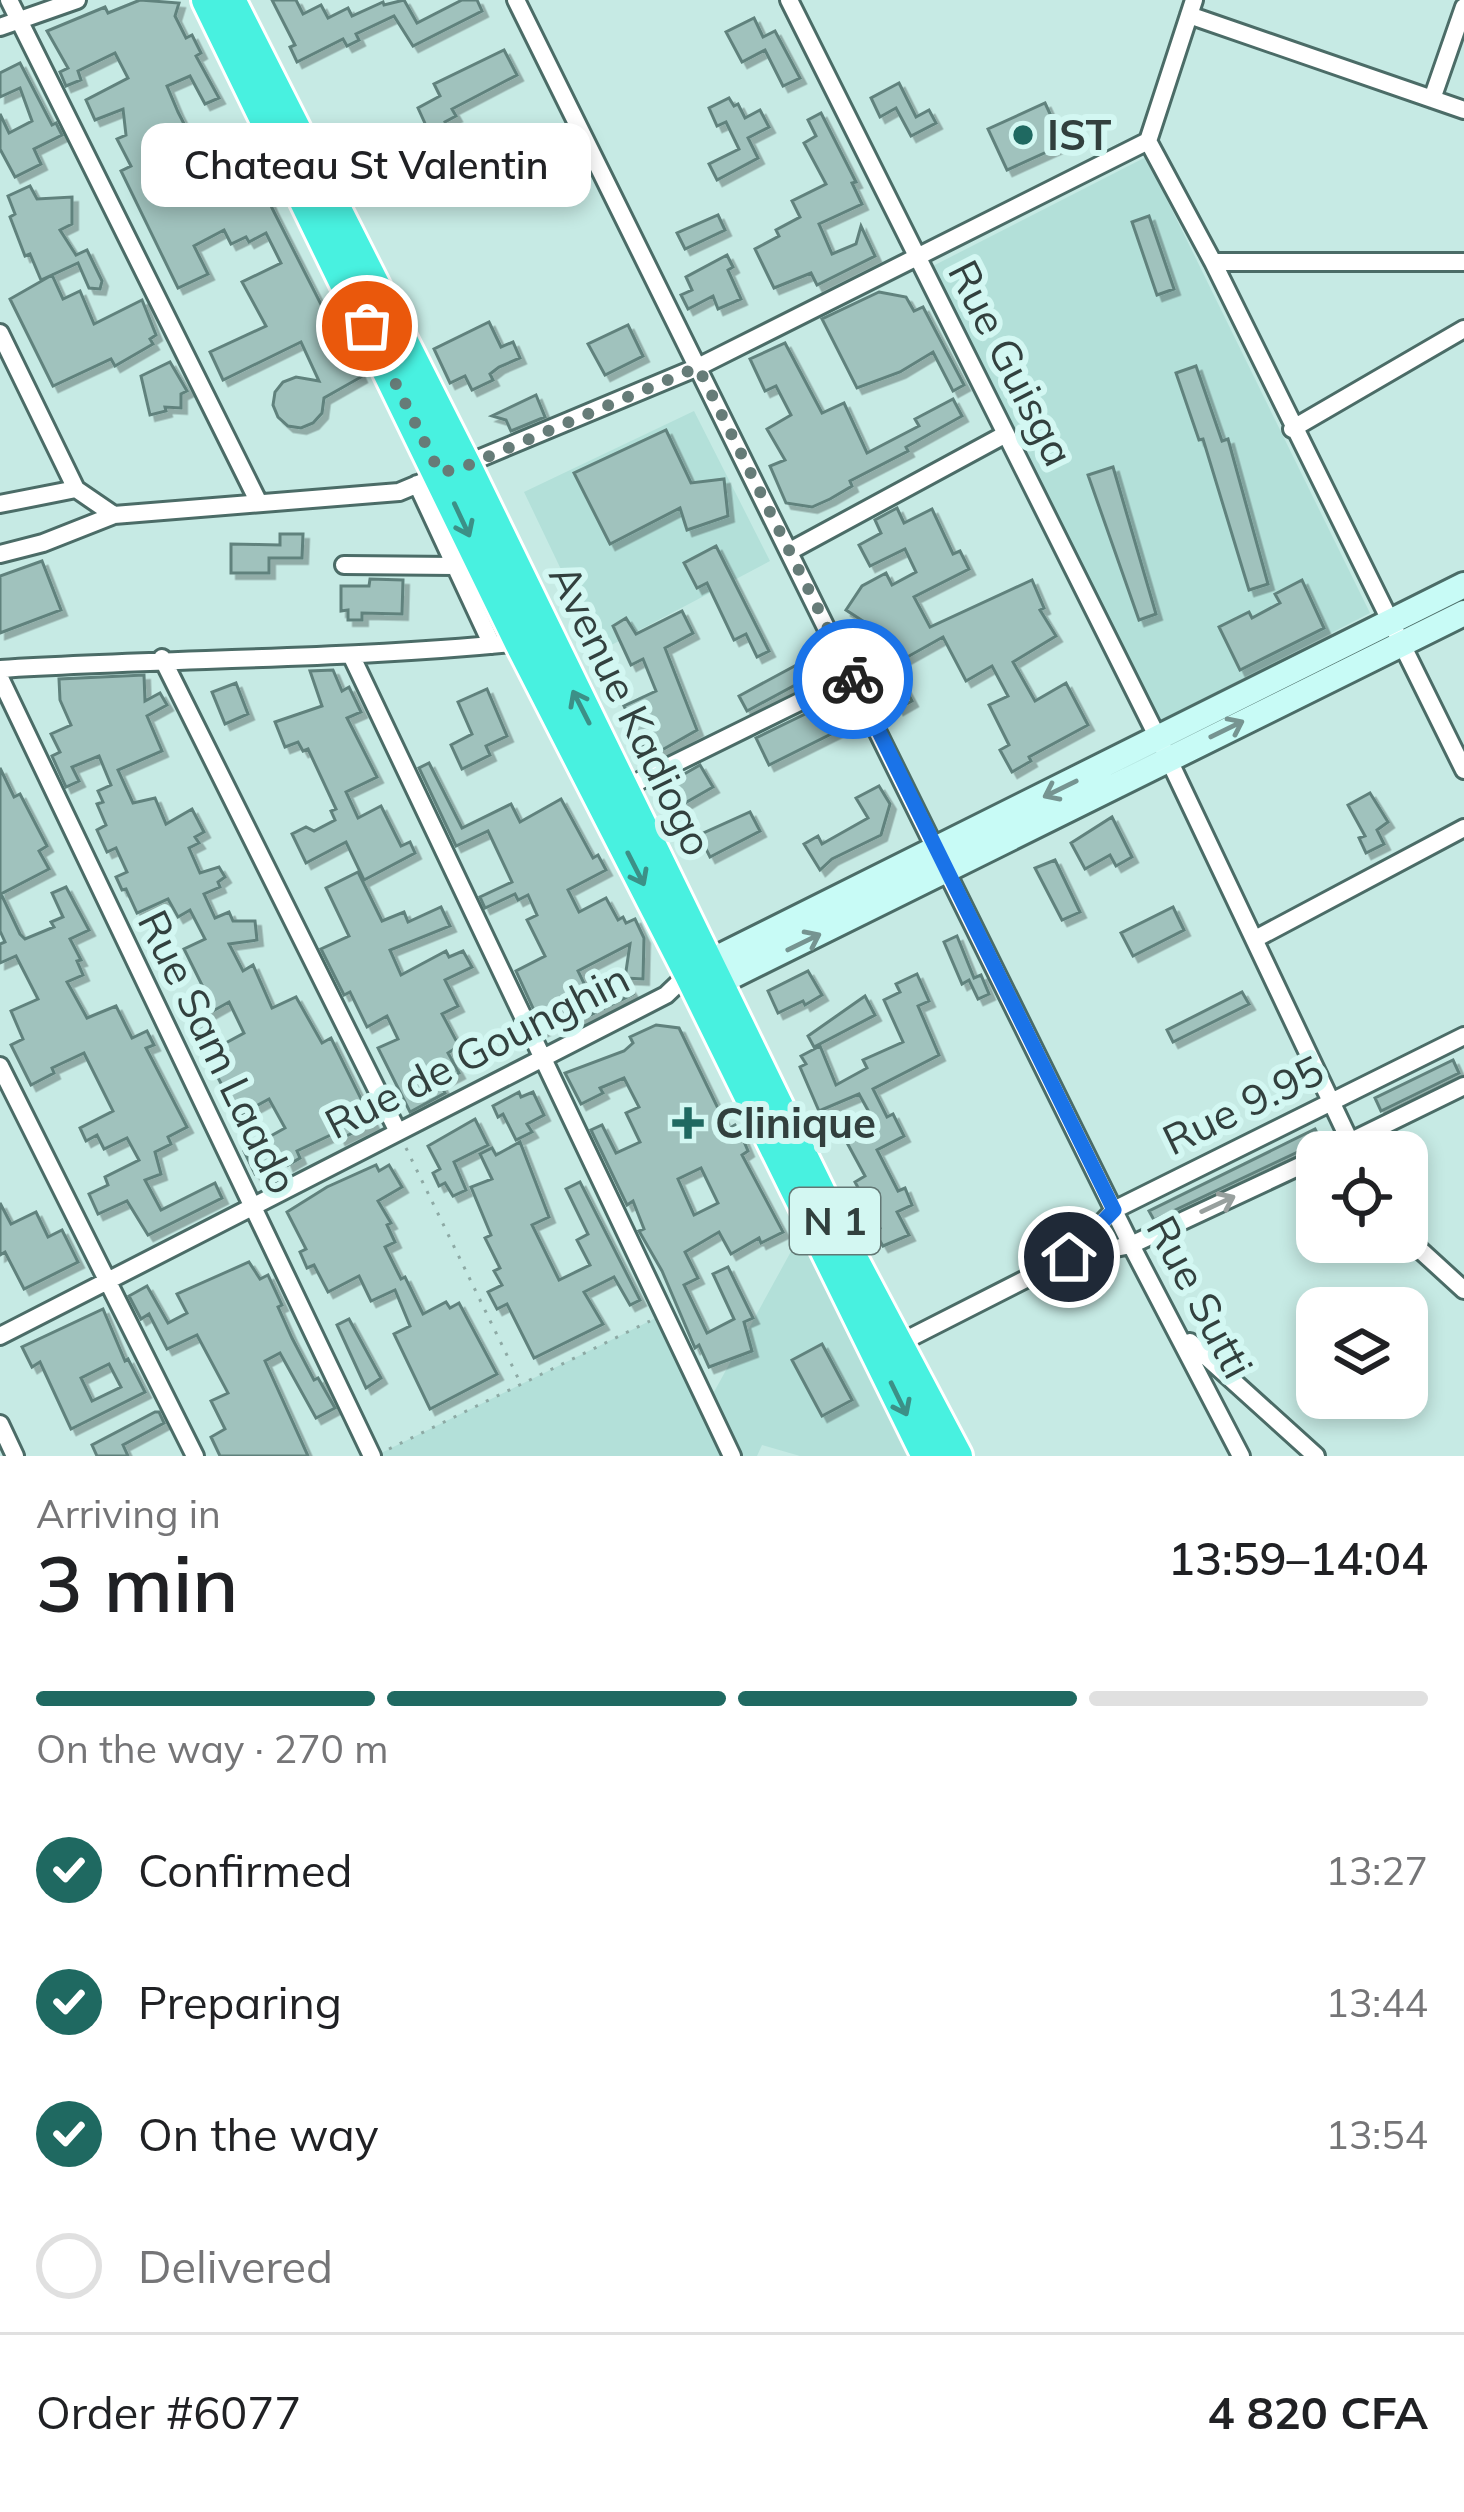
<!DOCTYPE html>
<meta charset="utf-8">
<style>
:root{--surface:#fff;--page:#f6f6f6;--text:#202124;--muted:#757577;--line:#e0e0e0;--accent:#1f6961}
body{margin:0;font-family:Mulish,sans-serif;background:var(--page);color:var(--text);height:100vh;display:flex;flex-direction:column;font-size:45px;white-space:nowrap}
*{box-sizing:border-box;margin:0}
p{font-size:39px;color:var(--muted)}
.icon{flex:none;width:66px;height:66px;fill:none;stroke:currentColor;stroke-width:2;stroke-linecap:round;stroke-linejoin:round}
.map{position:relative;height:1456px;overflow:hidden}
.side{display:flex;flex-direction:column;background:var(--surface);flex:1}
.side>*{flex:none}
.fabs{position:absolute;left:1296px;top:1131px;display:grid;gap:24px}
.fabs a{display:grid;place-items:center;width:132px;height:132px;border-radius:24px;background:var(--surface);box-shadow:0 6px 18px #0003;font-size:60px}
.pin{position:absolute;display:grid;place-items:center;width:102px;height:102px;color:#fff;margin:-51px;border:6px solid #fff;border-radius:50%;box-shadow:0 3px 12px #0007}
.courier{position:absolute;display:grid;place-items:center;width:120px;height:120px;margin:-60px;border:9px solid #1a73e8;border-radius:50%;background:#fff;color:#222;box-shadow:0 3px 15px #0007}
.bubble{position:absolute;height:84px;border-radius:24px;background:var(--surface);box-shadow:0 6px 18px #0003;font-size:39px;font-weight:600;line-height:84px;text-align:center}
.summary em{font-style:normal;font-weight:600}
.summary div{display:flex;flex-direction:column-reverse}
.summary{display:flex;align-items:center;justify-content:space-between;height:204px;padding:0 36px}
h1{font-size:78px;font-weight:600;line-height:90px}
.bar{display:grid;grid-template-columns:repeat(4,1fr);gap:18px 12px;align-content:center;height:144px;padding:0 36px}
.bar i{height:15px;border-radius:9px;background:var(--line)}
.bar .active{background:var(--accent)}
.bar p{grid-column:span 4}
.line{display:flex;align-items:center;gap:30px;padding:0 36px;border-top:3px solid var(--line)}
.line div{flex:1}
ol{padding:0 36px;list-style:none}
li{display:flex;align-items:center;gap:36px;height:132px}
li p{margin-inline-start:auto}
li .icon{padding:12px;border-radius:50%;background:var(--accent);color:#fff;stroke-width:4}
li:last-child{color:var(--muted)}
li i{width:66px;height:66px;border:6px solid var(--line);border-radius:50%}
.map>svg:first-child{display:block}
.built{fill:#b3e0d9}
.building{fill:#a0c2bd;stroke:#61827d;stroke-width:3;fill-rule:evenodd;filter:url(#shadow)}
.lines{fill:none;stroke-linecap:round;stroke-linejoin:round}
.street-casing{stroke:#4b6c67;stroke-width:22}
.secondary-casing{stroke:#4b6c67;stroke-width:30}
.highway-casing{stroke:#fff;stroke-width:36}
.path{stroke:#8da9a4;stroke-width:3;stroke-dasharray:3 9;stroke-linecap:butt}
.street{stroke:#fff;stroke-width:16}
.secondary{stroke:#c8fbf6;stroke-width:24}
.highway{stroke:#48f1e0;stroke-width:30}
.oneway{stroke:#3c9087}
.oneway2{stroke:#769491}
.oneway3{stroke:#98a09e}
.done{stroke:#667c78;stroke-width:12;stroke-dasharray:0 21.6}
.route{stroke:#1a73e8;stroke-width:15}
.poi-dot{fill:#1f6961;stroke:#d3f7f2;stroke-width:4.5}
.labels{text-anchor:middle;stroke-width:12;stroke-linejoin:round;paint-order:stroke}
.shield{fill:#d3f7f2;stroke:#627774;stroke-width:3}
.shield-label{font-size:39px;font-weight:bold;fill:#32403e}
.poi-label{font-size:42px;font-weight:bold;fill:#32403e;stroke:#d3f7f2;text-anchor:start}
.street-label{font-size:42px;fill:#32403e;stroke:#d3f7f2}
</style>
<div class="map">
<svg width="1464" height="1456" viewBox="0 0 1464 1456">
<defs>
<filter id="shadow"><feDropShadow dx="5.5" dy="5.5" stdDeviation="0" flood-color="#0004"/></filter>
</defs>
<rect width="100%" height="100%" fill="#c6eae4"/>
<path class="built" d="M1146,157L1370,613L1157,723L929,268Z
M694,411L770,561L600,651L524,492Z
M800,1235L912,1456H800L762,1445L757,1456H375L662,1315L714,1392Z"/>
<path class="building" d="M140,0L179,3L175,16L186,38L192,35L201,53L196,56L219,98L205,104L190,76L167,86L178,112L199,153L211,148L220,168L249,154L272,208L333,328L342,324L350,343L346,345L361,377L324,398L322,413L313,423L301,428L288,426L278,417L273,405L275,392L283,382L296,377L319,381L301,342L223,380L210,352L266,326L242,282L281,263L266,233L249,242L246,237L231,244L224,230L194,246L208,274L178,288L121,171L131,166L117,139L126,135L123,109L95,120L86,100L128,78L115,53L78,71L81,80L66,86L60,72L68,68L47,31L105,7L108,13Z
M272,0H296L303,14L321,5L328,18L348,8L352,16L383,2L384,5L404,0L417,23L462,0H477L482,11L413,46L394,16L356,34L359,40L347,46L343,39L297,62L290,47L295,45Z
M754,18L763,37L775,31L800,78L783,86L765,50L742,62L726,32Z
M504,50L517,75L452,109L456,116L445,122L457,147L400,178L392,162L433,141L418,108L440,96L434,84Z
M20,63L52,125L56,123L62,135L34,149L41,164L15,177L0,149V114L9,133L32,121L20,88L0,97V73Z
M899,83L916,117L929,110L936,123L911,136L896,108L880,117L871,98Z
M729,98L734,106L738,104L745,118L760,110L769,127L748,138L758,158L717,180L709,164L739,149L726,122L717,126L709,108Z
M1045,103L1064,144L1007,170L988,129Z
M821,113L856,182L852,183L862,204L819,224L832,254L856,244L861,226L875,256L817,285L811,273L774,288L755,249L779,236L776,230L800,217L792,201L826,184L804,143L816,136L808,120Z
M490,137L496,150L492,151L509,183L495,191L468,147Z
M30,186L37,199L72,197V224L60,230L76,255L87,250L102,281L100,289L89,288L78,263L41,280L30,254L25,256L10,217L15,214L8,196Z
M718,215L725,230L685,249L677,233Z
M1149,216L1174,289L1157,295L1132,222Z
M727,255L733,267L728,270L741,299L718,309L713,296L688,309L681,295L692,290L686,277Z
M52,275L63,299L80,291L94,324L142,300L156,335L150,339L153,344L115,366L111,359L53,386L10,299Z
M879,292L906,297L914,311L923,307L964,385L953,391L933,352L900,372L857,388L822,319Z
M489,322L501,347L513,342L520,358L499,367L490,374L493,380L472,390L465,376L450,383L434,349Z
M628,325L643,356L605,375L588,344Z
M785,343L822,413L844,403L867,453L919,426L915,419L953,399L962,416L906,447L908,451L850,481L852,486L830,499L812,507L786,503L770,466L785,460L767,429L791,415L776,386L765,391L750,359Z
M170,362L187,391L181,394V408L165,407L166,411L150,415L141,376Z
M1196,366L1222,441L1228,439L1268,584L1249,590L1203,439L1199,440L1176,373Z
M536,395L545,417L511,431L506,420L492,416Z
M666,430L691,483L724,479L728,516L687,530L680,508L610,544L574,473Z
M1113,467L1156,614L1139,620L1088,475Z
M897,508L904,523L932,509L953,554L960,551L969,569L914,597L930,627L1032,580L1044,608L1040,610L1056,636L1013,662L1035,701L1066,683L1088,725L1029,757L1031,761L1012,772L1000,750L1009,745L989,705L1008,696L992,666L966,681L943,637L893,665L912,701L898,709L860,631L869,625L846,610L862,586L886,573L892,585L916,572L905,549L870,566L859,545L881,533L875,520Z
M280,534H303L302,558H269V573H231V544L280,545Z
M716,546L769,651L757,657L746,634L734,640L707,583L697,588L684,563Z
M42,561L61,610L0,633V576Z
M370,579L403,580L402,614L362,613V620H348V610L341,611V586H369Z
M1302,580L1324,628L1240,670L1219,627L1249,612L1252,618L1280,603L1275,594Z
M682,611L693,633L665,648L697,730L648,758L624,706L656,691L643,659L631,665L613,626L626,618L636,634Z
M815,655L823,670L747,711L739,696Z
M333,670L342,691L349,687L361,712L347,718L377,777L346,792L358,818L381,806L401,846L410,842L415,853L364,880L346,842L306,863L292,834L306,827L314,831L335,820L331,811L336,809L308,749L303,751L298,742L285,747L275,722L322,706L310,671Z
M144,675L145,701L160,693L167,705L147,716L162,751L118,770L133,803L155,798L166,824L192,809L204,832L195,837L199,843L189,848L200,873L219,867L225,877L218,882L220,887L204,894L215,918L229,912L233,921H255L257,940L229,944L243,971L253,965L272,1008L296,997L322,1043L331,1038L373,1123L340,1139L337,1132L297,1151L300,1158L288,1165L285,1157L255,1174L244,1151L285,1128L269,1099L238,1116L214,1070L210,1072L197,1041L202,1039L188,1010L196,1007L191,997L205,991L184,949L205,939L190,910L178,917L168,899L137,913L126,889L122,890L116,877L127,872L116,848L107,852L97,830L106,825L97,804L103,802L98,791L111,785L99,756L72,767L79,781L66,787L52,756L60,752L51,734L71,725L60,700L59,679ZM229,1002L244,1033L220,1046L204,1016Z
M236,683L248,714L225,724L212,692Z
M487,689L507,736L486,746L490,755L462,769L451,745L472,734L458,702Z
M836,699L849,725L769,765L756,738Z
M429,763L462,828L511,804L520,822L561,799L593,858L598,855L606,870L568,890L579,912L606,898L618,920L623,917L626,923L635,919L644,938L643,979L625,978L630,944L578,971L592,1000L624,979L633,994L566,1027L564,1019L543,1030L516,971L545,956L527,920L537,915L528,895L518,900L515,894L485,908L480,897L512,882L488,831L456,846L419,768Z
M700,765L713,787L685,803L672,781Z
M0,768L14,797L20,794L47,846L39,851L49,869L1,894L20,934L25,939L54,927L51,922L63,917L52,893L66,887L89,930L70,939L81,960L77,961L83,975L67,982L87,1018L116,1006L132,1038L147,1031L154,1045L146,1048L187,1127L168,1137L171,1144L155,1152L161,1174L145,1180L161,1210L215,1183L222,1198L148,1235L127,1201L98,1214L89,1194L108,1185L105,1177L139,1160L127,1138L104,1149L97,1135L86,1141L80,1128L113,1111L84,1053L52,1068L54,1073L31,1085L11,1045L23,1039L11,1011L38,999L16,956L0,963V944L5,942L0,931Z
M879,786L890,804L881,835L832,859L820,870L804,844L818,836L822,844L868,818L856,798Z
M1370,793L1388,822L1377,830L1384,844L1366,853L1359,838L1365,836L1348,805Z
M750,812L760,831L710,857L699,835Z
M1112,817L1132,857L1116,866L1110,855L1085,869L1071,843Z
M1055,860L1080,912L1062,920L1035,868Z
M358,872L382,921L404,912L408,922L441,907L450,926L390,950L401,975L446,951L449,957L463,951L472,967L445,980L458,1006L442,1014L459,1046L448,1053L459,1073L440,1083L445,1093L410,1112L378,1048L398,1039L387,1016L367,1027L350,992L344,995L321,949L349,936L326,888Z
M1173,907L1184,930L1133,956L1121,933Z
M957,936L974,978L981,975L989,994L978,999L969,980L962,984L944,942Z
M808,971L822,995L805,1005L803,1001L778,1013L768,991Z
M917,974L929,1001L918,1006L939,1055L873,1089L887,1117L893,1114L904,1136L877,1150L898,1191L905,1188L912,1205L897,1212L909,1235L883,1246L874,1231L880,1228L855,1182L865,1176L845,1139L875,1123L859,1094L819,1111L800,1067L806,1064L801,1056L820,1046L836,1085L867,1068L863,1060L903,1042L884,1000L900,992L896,984Z
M1242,992L1249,1004L1173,1042L1167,1030Z
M865,996L875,1015L814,1047L808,1036Z
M656,1025L679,1028L728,1129L735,1125L742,1137L748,1151L742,1155L783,1232L761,1243L759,1238L731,1254L719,1232L685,1252L698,1278L684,1285L707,1333L734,1319L713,1274L728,1267L753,1318L744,1322L752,1351L709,1367L699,1345L695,1348L662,1271L639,1231L644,1229L633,1201L627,1205L591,1130L602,1125L616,1153L640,1142L626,1113L639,1107L624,1078L600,1088L603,1093L581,1104L565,1073L624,1051L633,1043L630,1037ZM701,1168L718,1203L694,1215L678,1179Z
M1453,1060L1459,1073L1381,1111L1375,1098Z
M519,1092L521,1097L533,1092L544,1115L527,1124L532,1132L516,1140L503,1114L498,1117L493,1106Z
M475,1119L488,1145L454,1162L466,1190L453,1196L445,1183L439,1186L433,1173L440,1169L428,1146Z
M1315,1129L1321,1141L1154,1220L1149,1211Z
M520,1142L549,1217L532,1225L559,1280L590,1265L577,1240L588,1234L566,1189L580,1182L640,1300L630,1305L614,1277L584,1292L603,1324L534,1358L507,1304L497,1309L488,1292L502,1285L494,1271L500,1268L485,1238L491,1235L471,1187L492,1179L480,1154L492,1148L496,1155Z
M376,1165L379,1171L389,1165L402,1187L378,1201L391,1223L387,1225L395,1242L385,1247L401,1279L405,1277L423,1314L446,1302L450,1308L459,1303L497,1374L430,1409L394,1334L410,1326L395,1290L371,1301L359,1276L328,1292L314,1265L307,1268L300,1252L306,1249L287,1212L327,1187Z
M0,1203L11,1224L36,1212L48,1237L62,1230L78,1262L24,1289L5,1252L0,1255Z
M249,1262L260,1279L268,1275L282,1305L278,1307L292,1338L314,1380L318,1378L335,1408L316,1418L280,1353L265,1361L308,1456H220L211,1437L225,1429L211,1401L228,1393L197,1335L167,1349L149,1314L141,1319L129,1296L147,1286L168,1323L187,1313L177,1294Z
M103,1309L125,1361L128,1359L145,1392L71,1429L40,1362L32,1367L22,1347ZM109,1364L121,1387L92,1401L81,1378Z
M349,1319L381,1378L366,1388L337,1325Z
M822,1344L852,1400L822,1416L792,1360Z
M155,1412H159L164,1423L123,1445L128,1456H97L92,1445Z"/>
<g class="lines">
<defs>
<path id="street" d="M9,0L258,501
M516,0L1131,1245L1241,1456
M789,0L1168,758L1355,1152
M1189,15L1464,110
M0,27L77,0
M1432,99L1464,7
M1148,141L1213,262L1464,770
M1148,141L1194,0
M1213,262H1464
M0,333L76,489
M1292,429L1464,329
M417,484L492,645
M0,504L76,489L114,515
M790,551L1006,434
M0,554L43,543L114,515L399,492L698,367L1148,141
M344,565L455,566
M351,655L732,1456
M162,658L397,1130
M0,669C174,658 349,660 523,642
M0,678L372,1456
M623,789L852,676
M1257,938L1464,828
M0,1066L195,1456
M1329,1152L1464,1086
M1407,1238L1464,1290
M1070,1256L1114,1210L1464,1036
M0,1336L666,995L689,973
M1190,1342L1316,1456
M894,1346L1069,1257L1131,1245L1317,1158
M0,1424L15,1456"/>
<path id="secondary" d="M693,970L1464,585
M706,989L1464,613"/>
<path id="highway" d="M207,0L520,643L689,973L927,1456
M230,0L466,466L851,1256L957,1456"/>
</defs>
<use href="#street" class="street-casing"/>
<use href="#secondary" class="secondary-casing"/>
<use href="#highway" class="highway-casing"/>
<path class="path" d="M406,1148L520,1382
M389,1449L650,1321"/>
<use href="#street" class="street"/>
<use href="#secondary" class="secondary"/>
<use href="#highway" class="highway"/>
</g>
<defs><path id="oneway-shaft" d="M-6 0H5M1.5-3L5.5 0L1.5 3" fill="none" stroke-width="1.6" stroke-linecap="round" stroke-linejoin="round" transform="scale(3)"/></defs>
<g class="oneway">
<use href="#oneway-shaft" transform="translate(462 520) rotate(65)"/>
<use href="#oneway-shaft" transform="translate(581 707) rotate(-117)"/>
<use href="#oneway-shaft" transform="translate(636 869) rotate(63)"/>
<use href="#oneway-shaft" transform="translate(899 1399) rotate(64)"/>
</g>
<g class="oneway2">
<use href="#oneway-shaft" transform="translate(1227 729) rotate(-26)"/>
<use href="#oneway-shaft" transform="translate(1060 789) rotate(154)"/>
<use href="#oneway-shaft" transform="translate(804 942) rotate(-26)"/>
</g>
<use class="oneway3" href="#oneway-shaft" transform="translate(1218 1204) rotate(-25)"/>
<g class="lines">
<path class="done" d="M367,326L440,473L466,466L698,367L853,679"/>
<path class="route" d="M853,679L1114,1210L1069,1257"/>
</g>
<g class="poi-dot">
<circle cx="1023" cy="135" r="12"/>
<path d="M682 1105h12v12h12v12h-12v12h-12v-12h-12v-12h12z"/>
</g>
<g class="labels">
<rect class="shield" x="790" y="1188" width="90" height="66" rx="9"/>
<g class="shield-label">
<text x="835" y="1235">N 1</text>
</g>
<g class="poi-label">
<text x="1047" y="150">IST</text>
<text x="715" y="1138">Clinique</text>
</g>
<g class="street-label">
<text transform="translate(1011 363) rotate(63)" y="15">Rue Guisga</text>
<text transform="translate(631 710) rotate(64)" y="15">Avenue Kadiogo</text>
<text transform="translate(477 1051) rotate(-27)" y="15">Rue de Gounghin</text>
<text transform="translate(218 1052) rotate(64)" y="15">Rue Sam Laado</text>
<text transform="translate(1243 1105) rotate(-26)" y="15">Rue 9.95</text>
<text transform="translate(1200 1297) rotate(62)" y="15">Rue Sutti</text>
</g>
</g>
</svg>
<div class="fabs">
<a><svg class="icon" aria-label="locate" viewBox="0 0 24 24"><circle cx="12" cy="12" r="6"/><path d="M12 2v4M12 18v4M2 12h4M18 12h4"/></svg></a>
<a><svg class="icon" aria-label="layers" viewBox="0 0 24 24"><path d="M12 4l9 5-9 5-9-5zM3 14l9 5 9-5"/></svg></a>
</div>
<div class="pin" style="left:367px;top:326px;background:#ea580c"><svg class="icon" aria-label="bag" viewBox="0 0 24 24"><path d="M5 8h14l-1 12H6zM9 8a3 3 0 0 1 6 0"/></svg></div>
<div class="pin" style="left:1069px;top:1257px;background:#1f2937"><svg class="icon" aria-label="home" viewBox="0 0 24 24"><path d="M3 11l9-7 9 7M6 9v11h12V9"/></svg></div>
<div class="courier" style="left:853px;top:679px"><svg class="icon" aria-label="bike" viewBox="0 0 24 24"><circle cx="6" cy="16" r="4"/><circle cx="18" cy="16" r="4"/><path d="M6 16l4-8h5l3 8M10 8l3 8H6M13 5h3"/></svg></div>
<div class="bubble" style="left:141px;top:123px;width:450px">Chateau St Valentin</div>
</div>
<section class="side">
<div class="summary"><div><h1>3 min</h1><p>Arriving in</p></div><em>13:59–14:04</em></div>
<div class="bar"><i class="active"></i><i class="active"></i><i class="active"></i><i></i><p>On the way · 270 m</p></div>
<ol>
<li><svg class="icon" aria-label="check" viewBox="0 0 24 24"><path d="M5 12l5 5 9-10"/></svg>Confirmed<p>13:27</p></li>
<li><svg class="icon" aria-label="check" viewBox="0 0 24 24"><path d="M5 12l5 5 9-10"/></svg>Preparing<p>13:44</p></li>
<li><svg class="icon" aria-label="check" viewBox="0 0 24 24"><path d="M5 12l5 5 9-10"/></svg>On the way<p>13:54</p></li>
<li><i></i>Delivered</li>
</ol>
<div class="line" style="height:156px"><div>Order #6077</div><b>4 820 CFA</b></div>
</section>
